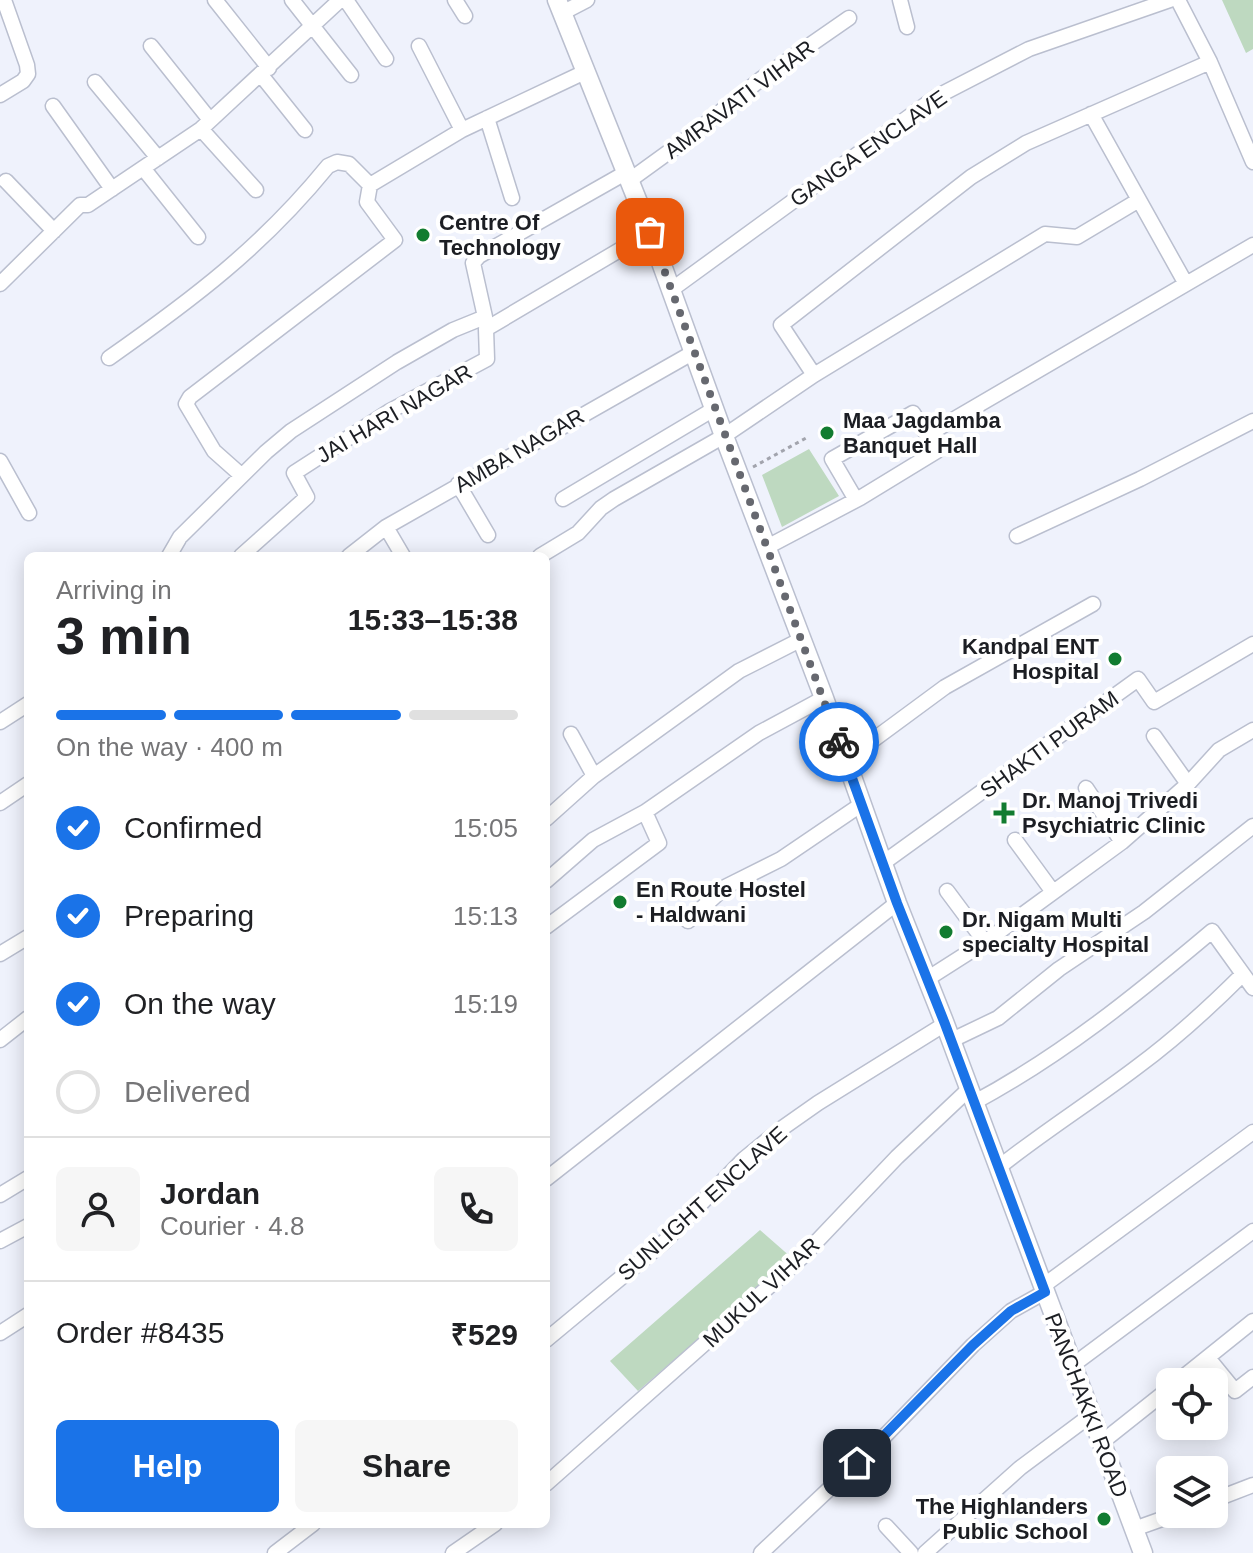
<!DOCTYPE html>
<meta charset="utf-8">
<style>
:root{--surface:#fff;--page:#f6f6f6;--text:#202124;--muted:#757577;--line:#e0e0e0;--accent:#1a73e8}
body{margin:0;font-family:Arial,sans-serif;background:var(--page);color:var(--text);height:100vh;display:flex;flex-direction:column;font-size:30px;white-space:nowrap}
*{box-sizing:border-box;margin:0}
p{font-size:26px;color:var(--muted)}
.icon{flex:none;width:44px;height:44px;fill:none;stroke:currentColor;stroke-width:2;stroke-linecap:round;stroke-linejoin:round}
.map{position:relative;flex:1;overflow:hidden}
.side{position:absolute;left:24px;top:552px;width:526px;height:976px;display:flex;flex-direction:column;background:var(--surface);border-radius:12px;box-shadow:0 4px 20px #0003}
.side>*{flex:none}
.controls{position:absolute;left:1156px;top:1368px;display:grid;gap:16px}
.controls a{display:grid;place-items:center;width:72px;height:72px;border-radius:12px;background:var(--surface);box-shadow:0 4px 20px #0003;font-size:40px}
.pin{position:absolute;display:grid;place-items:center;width:68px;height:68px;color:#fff;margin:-34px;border-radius:16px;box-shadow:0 4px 12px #0006}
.courier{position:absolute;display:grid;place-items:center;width:80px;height:80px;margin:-40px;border:6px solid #1a73e8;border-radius:50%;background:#fff;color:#222;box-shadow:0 2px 10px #0007}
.headline em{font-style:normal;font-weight:800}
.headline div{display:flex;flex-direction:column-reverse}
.headline{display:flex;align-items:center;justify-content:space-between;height:136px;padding:0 32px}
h1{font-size:52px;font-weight:800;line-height:60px}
.bar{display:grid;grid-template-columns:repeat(4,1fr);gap:12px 8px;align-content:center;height:96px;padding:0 32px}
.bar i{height:10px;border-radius:6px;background:var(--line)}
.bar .active{background:var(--accent)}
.bar p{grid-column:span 4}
.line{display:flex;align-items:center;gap:20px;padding:0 32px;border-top:2px solid var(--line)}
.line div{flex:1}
.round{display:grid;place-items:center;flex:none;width:84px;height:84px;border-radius:12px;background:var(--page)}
ol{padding:0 32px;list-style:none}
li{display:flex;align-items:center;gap:24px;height:88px}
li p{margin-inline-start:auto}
li .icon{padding:8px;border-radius:50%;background:var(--accent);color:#fff;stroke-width:4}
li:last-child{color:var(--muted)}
li i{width:44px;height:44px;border:4px solid var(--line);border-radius:50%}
.cta{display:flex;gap:16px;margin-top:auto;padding:16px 32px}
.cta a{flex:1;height:92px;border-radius:12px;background:var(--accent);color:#fff;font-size:32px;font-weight:800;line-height:92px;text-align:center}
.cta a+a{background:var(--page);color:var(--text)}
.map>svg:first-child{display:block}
.green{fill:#bed9c0}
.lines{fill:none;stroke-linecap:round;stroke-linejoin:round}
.minor-casing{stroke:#babfcf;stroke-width:17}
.major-casing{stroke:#babfcf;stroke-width:21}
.path{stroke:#a2a4ad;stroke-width:3;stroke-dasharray:4 4;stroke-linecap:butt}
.minor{stroke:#fff;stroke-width:14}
.major{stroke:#fff;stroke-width:18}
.done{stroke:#66686f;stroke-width:8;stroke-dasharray:0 14.4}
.route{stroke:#1a73e8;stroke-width:10}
.poi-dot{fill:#127c30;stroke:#fff;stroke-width:3}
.labels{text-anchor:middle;stroke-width:8;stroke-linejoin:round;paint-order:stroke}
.street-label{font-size:22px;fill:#1c1e23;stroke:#fff}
.poi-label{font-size:22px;font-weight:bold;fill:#1c1e23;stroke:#fff;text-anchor:start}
</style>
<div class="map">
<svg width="1253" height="1553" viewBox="0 0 1253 1553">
<rect width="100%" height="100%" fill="#eff2fc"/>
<path class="green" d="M1222,0H1253V49L1246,53Z
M809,449L839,496L782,527L762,475Z
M760,1230L792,1258L638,1391L610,1361Z"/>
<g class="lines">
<defs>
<path id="minor" d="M215,0L269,68
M292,0L351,75
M346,0L386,59
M455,0L465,16
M900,0L907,27
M1178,0L1210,62L1253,162
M562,13L587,0
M151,46L210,120
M419,46L462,130
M261,75L305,130
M95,82L158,158
M0,95L23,81L28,74L27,65L4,0
M53,106L112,189
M1091,114L1186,284
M487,118L512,198
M201,129L256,190
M143,168L198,237
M630,180L688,138L761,79L849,18
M6,181L54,231
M0,284L80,205H88L201,129L340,0
M671,290L936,97L1029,49L1170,0
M109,358C193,299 262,247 328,166L337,162L349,164L370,185
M814,375L781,325L971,177L1026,143L1210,62
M0,461L29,513
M241,475L214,451L186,404L190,397L395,240L367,202L370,185L462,130L587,71
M458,484L488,535
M563,499L714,409
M856,500L832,459L913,413L927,435
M386,527L403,556
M1017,536L1140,479L1253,421
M767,547L860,498L937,451L927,435L1253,245
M169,556L180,537L266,452L291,431L397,362L453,330L485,317L473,263L479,256L627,172
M241,556L307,497L294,473L390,411L487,359L486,329L650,232
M349,556L386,527L694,352
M540,556L578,533L601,508L614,499L724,436L814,375L1045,234L1077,237L1139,200
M0,722L28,704
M571,734L594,776
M1154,736L1188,784
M846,760L945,687L1093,604
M1086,788L1122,842
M0,803L28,784
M546,819L594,776L739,671L802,639
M1015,840L1053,892
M883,863L1138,679L1154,702L1253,644
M546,881L593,840L645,812L759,733L824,698
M947,891L985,942
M688,921L725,887L781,859L862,804
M546,927L659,843L645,812
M0,954L28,937
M927,979L985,942L1122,842L1188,784L1219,750L1253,730
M0,1040L28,1018
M950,1041L998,1018L1059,969L1144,912L1253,826
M973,1103C1061,1056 1136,995 1212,931L1253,988
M998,1168C1043,1132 1091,1102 1137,1067C1175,1039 1210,1007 1243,974
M546,1179L897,903
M0,1195L28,1178
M0,1241L28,1226
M1043,1286L1253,1132
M0,1333L28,1315
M546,1340L664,1242L744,1159L781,1129L818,1103L945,1024
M1208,1358L1235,1391L1253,1377
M1073,1365L1253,1231
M1177,1382L1253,1321
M1102,1442L1170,1388
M546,1484L801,1258L897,1157L968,1090
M1214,1500L1253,1485
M886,1526L911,1553
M1134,1529L1176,1514
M275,1553L313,1524
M453,1553L495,1524
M761,1553L877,1444L973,1345L1011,1311L1045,1292
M925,1553L1020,1468L1091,1415"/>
<path id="major" d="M557,0L650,232L724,436L824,698L897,903L945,1024L1143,1553"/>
</defs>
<use href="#minor" class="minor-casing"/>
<use href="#major" class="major-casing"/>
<path class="path" d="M753,467L808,437"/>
<use href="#minor" class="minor"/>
<use href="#major" class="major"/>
</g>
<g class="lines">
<path class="done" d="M650,232L839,742"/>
<path class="route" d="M839,742L897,903L945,1024L1045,1292L1011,1311L973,1345L857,1463"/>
</g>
<g class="poi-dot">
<circle cx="423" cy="235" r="8"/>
<circle cx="827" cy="433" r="8"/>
<circle cx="1115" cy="659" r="8"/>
<path d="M1000 801h8v8h8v8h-8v8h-8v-8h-8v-8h8z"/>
<circle cx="620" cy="902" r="8"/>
<circle cx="946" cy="932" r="8"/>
<circle cx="1104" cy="1519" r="8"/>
</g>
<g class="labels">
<g class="street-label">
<text transform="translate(739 99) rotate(-37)" y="8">AMRAVATI VIHAR</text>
<text transform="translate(868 148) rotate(-35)" y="8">GANGA ENCLAVE</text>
<text transform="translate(394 413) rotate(-30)" y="8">JAI HARI NAGAR</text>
<text transform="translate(519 450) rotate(-30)" y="8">AMBA NAGAR</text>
<text transform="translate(1049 744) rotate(-36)" y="8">SHAKTI PURAM</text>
<text transform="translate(702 1203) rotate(-42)" y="8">SUNLIGHT ENCLAVE</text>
<text transform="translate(761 1292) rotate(-43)" y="8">MUKUL VIHAR</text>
<text transform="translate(1087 1405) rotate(69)" y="8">PANCHAKKI ROAD</text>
</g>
<g class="poi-label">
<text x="439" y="230">Centre Of<tspan x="439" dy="25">Technology</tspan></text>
<text x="843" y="428">Maa Jagdamba<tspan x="843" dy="25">Banquet Hall</tspan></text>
<text x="1099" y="654" text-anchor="end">Kandpal ENT<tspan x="1099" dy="25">Hospital</tspan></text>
<text x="1022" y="808">Dr. Manoj Trivedi<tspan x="1022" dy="25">Psychiatric Clinic</tspan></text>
<text x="636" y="897">En Route Hostel<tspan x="636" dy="25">- Haldwani</tspan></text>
<text x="962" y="927">Dr. Nigam Multi<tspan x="962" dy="25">specialty Hospital</tspan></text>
<text x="1088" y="1514" text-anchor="end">The Highlanders<tspan x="1088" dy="25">Public School</tspan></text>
</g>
</g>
</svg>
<div class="controls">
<a><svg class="icon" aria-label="locate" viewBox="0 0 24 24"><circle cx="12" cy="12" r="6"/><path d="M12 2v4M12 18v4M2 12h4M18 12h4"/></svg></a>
<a><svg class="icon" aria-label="layers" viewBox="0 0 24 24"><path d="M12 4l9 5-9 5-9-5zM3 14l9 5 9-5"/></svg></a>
</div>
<div class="pin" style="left:650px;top:232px;background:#ea580c"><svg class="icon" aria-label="bag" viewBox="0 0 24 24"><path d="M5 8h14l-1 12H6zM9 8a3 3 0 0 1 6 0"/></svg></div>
<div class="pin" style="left:857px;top:1463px;background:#1f2937"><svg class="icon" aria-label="home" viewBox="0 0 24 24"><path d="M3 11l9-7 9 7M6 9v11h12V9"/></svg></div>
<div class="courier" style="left:839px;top:742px"><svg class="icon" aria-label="bike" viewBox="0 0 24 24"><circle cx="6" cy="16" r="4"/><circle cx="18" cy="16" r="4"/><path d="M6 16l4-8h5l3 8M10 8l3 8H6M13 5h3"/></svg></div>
<section class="side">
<div class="headline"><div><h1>3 min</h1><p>Arriving in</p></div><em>15:33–15:38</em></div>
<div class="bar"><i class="active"></i><i class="active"></i><i class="active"></i><i></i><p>On the way · 400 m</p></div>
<ol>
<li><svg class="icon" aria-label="check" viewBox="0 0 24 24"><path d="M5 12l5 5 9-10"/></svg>Confirmed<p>15:05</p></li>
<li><svg class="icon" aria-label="check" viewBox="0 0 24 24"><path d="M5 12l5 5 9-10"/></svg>Preparing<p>15:13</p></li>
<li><svg class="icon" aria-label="check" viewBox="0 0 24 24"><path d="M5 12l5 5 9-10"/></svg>On the way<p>15:19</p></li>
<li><i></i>Delivered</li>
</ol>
<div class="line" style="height:144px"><a class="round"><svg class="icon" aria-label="person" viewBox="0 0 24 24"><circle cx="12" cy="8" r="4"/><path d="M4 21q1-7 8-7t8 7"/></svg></a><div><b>Jordan</b><p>Courier · 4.8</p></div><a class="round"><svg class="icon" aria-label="phone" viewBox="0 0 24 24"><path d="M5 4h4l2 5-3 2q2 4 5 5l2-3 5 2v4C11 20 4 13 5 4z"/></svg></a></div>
<div class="line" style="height:104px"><div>Order #8435</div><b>₹529</b></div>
<div class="cta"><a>Help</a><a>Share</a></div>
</section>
</div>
